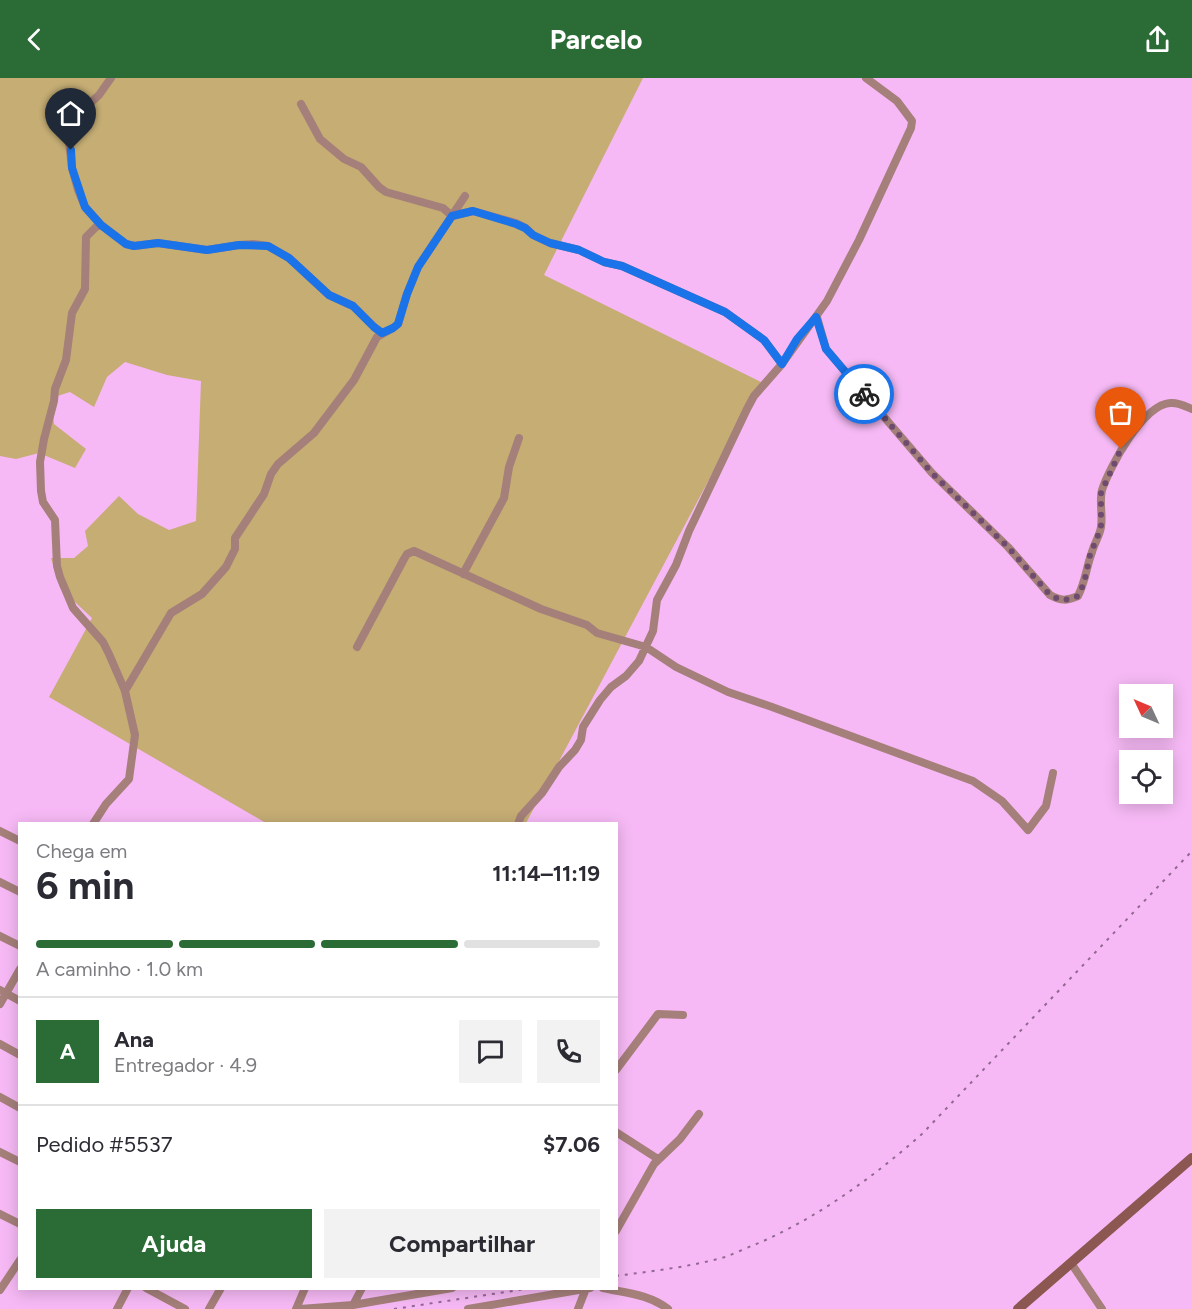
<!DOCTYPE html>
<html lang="pt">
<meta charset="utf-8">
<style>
:root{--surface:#fff;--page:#f2f2f3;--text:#2b2b33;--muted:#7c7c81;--line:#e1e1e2;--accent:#2b6c36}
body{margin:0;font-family:Figtree,sans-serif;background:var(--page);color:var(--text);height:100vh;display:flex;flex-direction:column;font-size:22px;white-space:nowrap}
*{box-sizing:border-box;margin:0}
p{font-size:20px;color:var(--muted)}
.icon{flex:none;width:33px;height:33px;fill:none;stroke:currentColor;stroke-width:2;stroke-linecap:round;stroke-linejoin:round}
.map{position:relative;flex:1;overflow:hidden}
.panel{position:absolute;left:18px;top:744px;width:600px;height:468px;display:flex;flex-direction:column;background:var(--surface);border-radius:0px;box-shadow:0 3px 15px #0003}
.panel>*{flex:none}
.needle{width:39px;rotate:314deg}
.tools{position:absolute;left:1119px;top:606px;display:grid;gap:12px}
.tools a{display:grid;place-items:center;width:54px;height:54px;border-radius:0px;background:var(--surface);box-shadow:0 3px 15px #0003;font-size:30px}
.pin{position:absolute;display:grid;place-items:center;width:51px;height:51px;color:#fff;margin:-62px -26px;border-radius:50% 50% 50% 0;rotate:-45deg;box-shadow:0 0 6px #0007}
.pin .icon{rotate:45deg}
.courier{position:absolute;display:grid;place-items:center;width:60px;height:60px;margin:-30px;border:4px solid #1a73e8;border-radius:50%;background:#fff;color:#222;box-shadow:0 2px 8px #0007}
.headline em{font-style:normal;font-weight:700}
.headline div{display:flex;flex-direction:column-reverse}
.headline{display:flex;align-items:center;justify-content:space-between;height:102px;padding:0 18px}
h1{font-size:39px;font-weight:700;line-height:45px}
.bar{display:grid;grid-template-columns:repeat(4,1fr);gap:9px 6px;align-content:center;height:72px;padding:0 18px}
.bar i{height:8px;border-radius:4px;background:var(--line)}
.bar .active{background:var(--accent)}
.bar p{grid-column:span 4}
.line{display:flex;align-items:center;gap:15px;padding:0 18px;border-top:2px solid var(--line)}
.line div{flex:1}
.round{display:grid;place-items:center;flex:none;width:63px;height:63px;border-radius:0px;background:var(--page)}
.button{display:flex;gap:12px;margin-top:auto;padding:12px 18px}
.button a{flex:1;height:69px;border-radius:0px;background:var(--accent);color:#fff;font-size:24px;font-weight:700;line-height:69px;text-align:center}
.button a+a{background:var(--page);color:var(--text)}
header{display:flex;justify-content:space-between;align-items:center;height:78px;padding:0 18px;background:var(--accent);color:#fff;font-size:27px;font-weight:700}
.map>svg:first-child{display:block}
.green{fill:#c5ad74}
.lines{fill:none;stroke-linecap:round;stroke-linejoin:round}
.street{stroke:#a57f7a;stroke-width:8}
.secondary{stroke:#8c5751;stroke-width:10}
.rail{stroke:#926892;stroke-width:2;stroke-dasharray:3 6;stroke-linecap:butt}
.done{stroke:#6f4c6f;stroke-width:6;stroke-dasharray:0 10.8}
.route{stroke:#1a73e8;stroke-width:8}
</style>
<header><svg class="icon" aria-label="back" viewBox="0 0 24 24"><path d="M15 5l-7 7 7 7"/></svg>Parcelo<svg class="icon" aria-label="share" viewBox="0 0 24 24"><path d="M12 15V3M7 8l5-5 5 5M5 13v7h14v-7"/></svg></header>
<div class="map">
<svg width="1192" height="1231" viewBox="0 0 1192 1231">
<rect width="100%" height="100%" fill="#f6b9f5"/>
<path class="green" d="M0,0H643L544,197L761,304L526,745H266L49,619L92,540L60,510L51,480H74L88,468L85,453L119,418L138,436L169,452L196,443L201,303L167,297L125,284L107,299L94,329L70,314L51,320L54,346L86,371L75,390L39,375L16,381L0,378Z"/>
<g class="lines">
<path class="street" d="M111,0L99,17L89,26L81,38L78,50L70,58L69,64L72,90L78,112L85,129L101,147L126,166L134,168L158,165L207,172L239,167L253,166L268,168L289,180L329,217L353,228L374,249L382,255
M301,26L320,61L344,81L361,89L379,109L386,114L443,130L452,138L473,133L516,145L526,150L533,157L550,165L579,172L604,184L622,188L725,234L764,262L782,286
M817,239L826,271L849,298L932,395L1008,469L1050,517C1061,523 1066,523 1078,518C1086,502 1086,490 1092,474C1094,466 1100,457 1101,449C1103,437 1099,424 1102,412C1110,388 1143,327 1170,325C1178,324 1185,328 1192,331
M463,496L504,420L509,389L519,360
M357,569L404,481L407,476L414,473L541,531L587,547L597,555L646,569L676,589L728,614L772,629L973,703L1002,723L1028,752L1046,728L1053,695
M125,613L171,535L202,516L226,489L235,471V460L264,416L271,396L278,386L314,355L354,302L377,259L393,250L398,246L407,216L418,189L465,118
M93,746L106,726L129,701L135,657L125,613L109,576L103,564L73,530L60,499L57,488L55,442L43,424L41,413L40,384L44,361L54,323L55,311L66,282L72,235L85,211L86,159L96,149L101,147
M518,746L521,738L542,715L559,689L575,672L581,662L583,649L600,622L611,609L626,598L639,583L653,553L657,522L676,487L689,453L747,331L754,318L782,286L827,223L859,162L911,50L912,43L897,23L866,0
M0,753L20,763
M0,804L20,814
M0,858L20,868
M0,912L20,923
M0,926L20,891
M0,966L20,977
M616,992L658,936L683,937
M0,1019L20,1030
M616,1054L658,1081
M0,1074L20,1084
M0,1136L20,1146
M616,1153L654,1086L680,1061L699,1036
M1071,1185L1102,1231
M146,1210L185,1231
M603,1210C625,1215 649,1216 668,1231
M0,1212L20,1182
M353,1227L362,1210
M117,1231L128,1210
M209,1231L221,1210
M296,1231L305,1210
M300,1231L353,1227L452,1210
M468,1231L590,1210
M578,1231L585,1213"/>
<path class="secondary" d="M1018,1231L1192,1080"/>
<path class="rail" d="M616,1198C652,1193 690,1189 725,1179C736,1175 748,1169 759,1165C820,1138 872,1100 922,1056L1192,773
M394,1231L532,1210"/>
</g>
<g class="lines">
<path class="done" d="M864,316L932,395L1008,469L1050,517C1061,523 1066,523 1078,518L1084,505L1090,477L1101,450V415L1121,371"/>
<path class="route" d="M71,72L72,90L85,129L101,147L126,166L134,168L158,165L207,172L239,167L268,168L289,180L329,217L353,228L374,249L382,255L393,250L398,246L407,216L418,189L452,138L473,133L516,146L525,150L533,157L550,165L579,172L604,184L622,188L725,234L764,262L782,286L797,261L816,239L826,271L864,316"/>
</g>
</svg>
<div class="tools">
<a><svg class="needle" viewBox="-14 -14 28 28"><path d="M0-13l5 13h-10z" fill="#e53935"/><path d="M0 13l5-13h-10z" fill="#7c7c81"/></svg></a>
<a><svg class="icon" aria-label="locate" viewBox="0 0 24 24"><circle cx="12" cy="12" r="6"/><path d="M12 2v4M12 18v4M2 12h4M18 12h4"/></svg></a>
</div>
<div class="pin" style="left:1121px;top:371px;background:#ea580c"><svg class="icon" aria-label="bag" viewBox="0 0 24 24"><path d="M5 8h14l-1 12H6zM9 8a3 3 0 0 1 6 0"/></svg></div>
<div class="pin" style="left:71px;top:72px;background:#1f2937"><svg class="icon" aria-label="home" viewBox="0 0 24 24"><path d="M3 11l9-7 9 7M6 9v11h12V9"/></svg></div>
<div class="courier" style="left:864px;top:316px"><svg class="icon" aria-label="bike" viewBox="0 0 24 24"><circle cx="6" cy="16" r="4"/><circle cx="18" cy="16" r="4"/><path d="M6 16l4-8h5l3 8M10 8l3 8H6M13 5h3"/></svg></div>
<section class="panel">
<div class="headline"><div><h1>6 min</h1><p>Chega em</p></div><em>11:14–11:19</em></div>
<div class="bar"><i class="active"></i><i class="active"></i><i class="active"></i><i></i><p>A caminho · 1.0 km</p></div>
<div class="line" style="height:108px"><b class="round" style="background:var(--accent);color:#fff">A</b><div><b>Ana</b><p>Entregador · 4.9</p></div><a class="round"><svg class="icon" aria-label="chat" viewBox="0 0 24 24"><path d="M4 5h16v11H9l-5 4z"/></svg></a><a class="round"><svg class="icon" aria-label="phone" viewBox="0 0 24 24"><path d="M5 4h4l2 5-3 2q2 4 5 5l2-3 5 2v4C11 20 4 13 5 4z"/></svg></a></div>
<div class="line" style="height:78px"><div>Pedido #5537</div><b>$7.06</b></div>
<div class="button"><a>Ajuda</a><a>Compartilhar</a></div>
</section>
</div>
